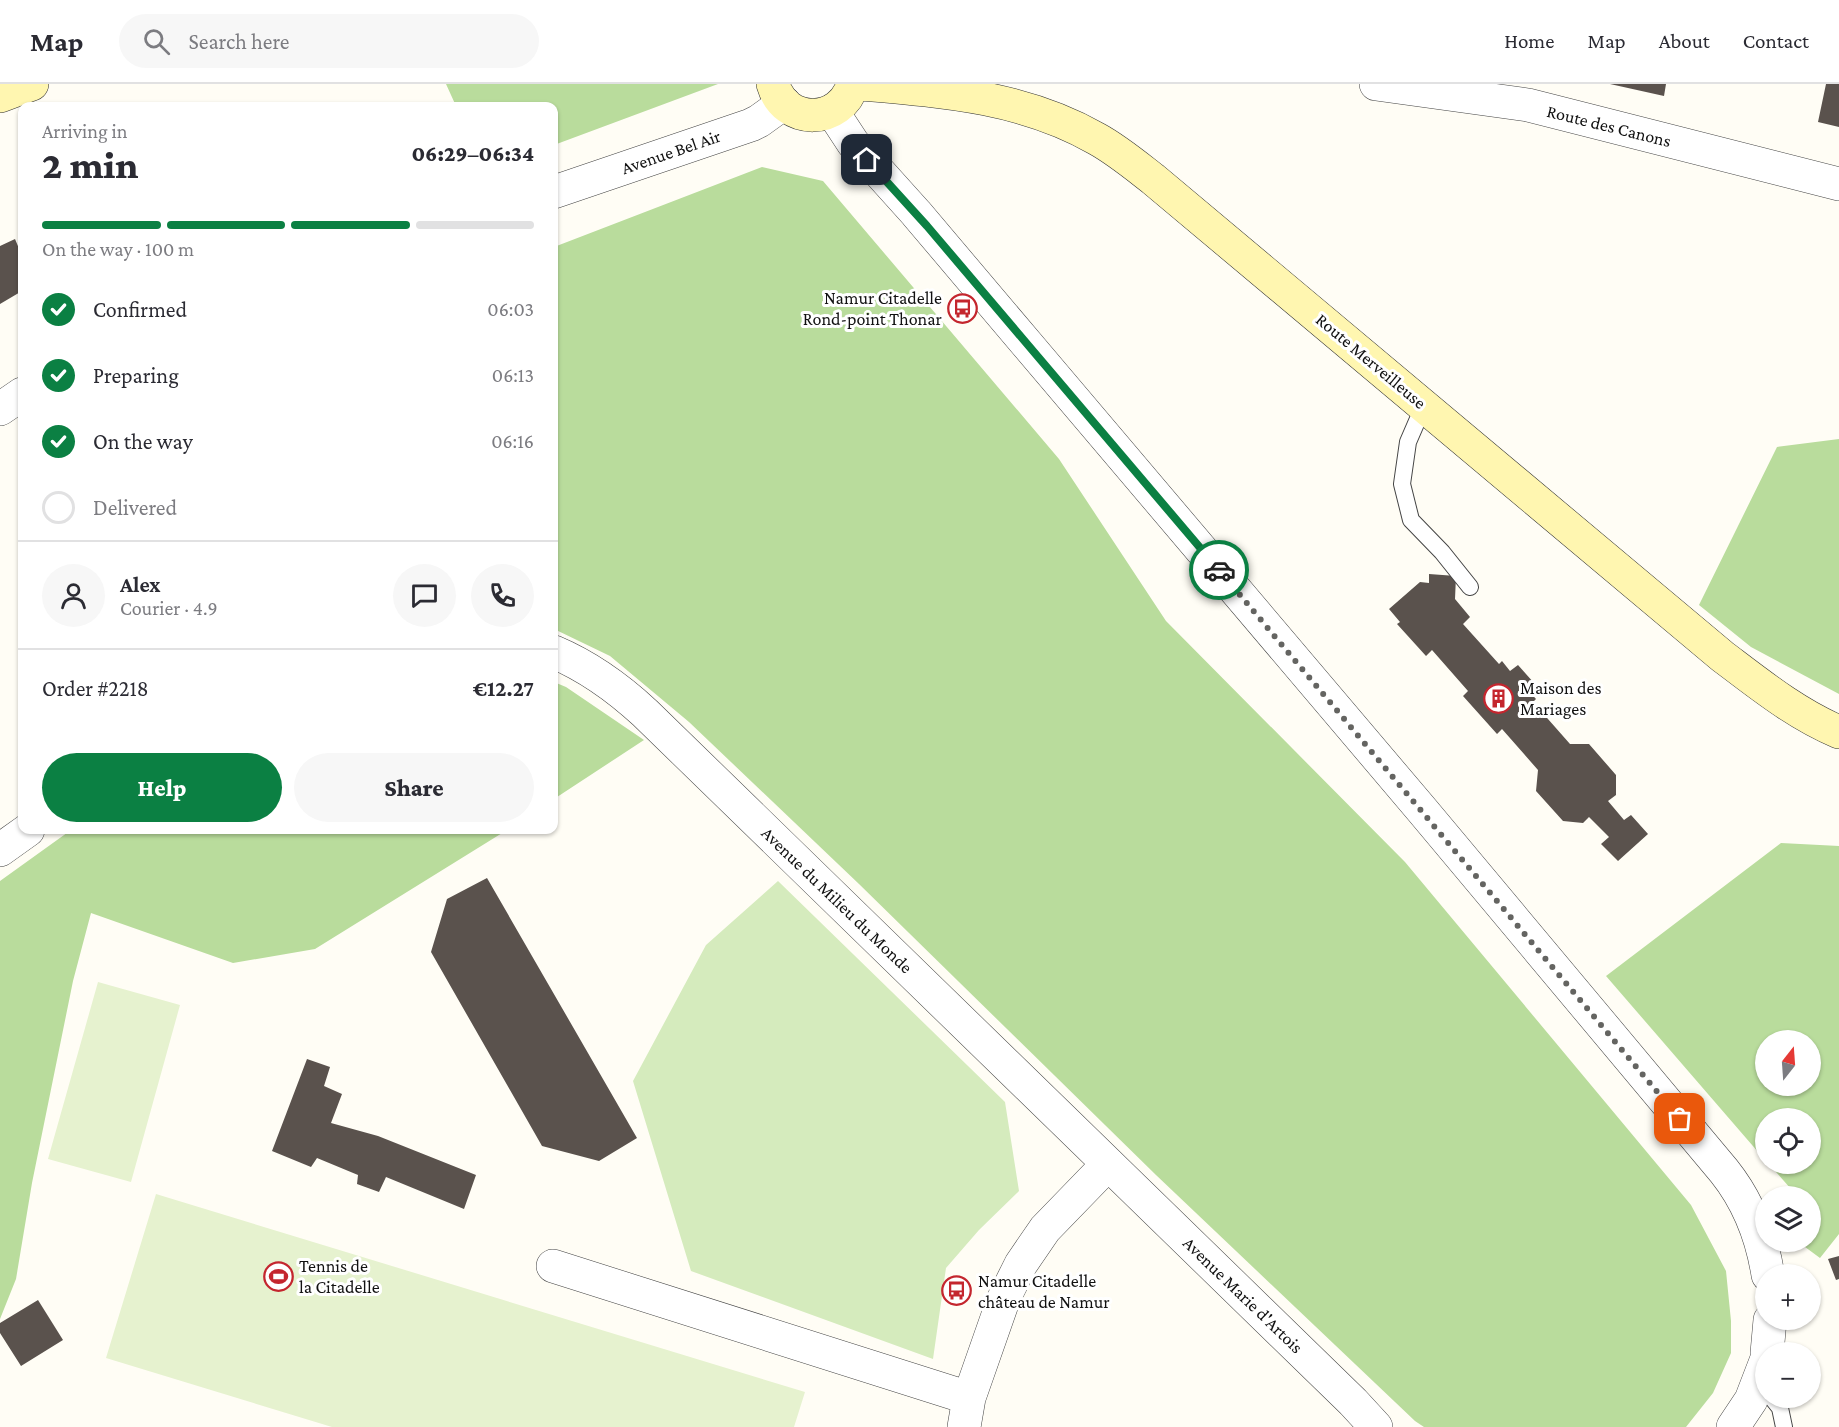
<!DOCTYPE html>
<meta charset="utf-8">
<style>
:root{--surface:#fff;--page:#f7f7f7;--text:#2b2b33;--muted:#7c7c81;--line:#e1e1e2;--accent:#0b8043}
body{margin:0;font-family:"Crimson Pro",serif;background:var(--page);color:var(--text);height:100vh;display:flex;flex-direction:column;font-size:22px;white-space:nowrap}
*{box-sizing:border-box;margin:0}
p{font-size:20px;color:var(--muted)}
.icon{flex:none;width:33px;height:33px;fill:none;stroke:currentColor;stroke-width:2;stroke-linecap:round;stroke-linejoin:round}
.map{position:relative;flex:1;overflow:hidden}
.panel{position:absolute;left:18px;top:18px;width:540px;height:732px;display:flex;flex-direction:column;background:var(--surface);border-radius:12px;box-shadow:0 2px 4px #0004}
.panel>*{flex:none}
.needle{width:39px;rotate:17deg}
.fabs{position:absolute;left:1755px;top:946px;display:grid;gap:12px}
.fabs a{display:grid;place-items:center;width:66px;height:66px;border-radius:50%;background:var(--surface);box-shadow:0 2px 4px #0004;font-size:30px}
.pin{position:absolute;display:grid;place-items:center;width:51px;height:51px;color:#fff;margin:-26px;border-radius:12px;box-shadow:0 3px 9px #0006}
.courier{position:absolute;display:grid;place-items:center;width:60px;height:60px;margin:-30px;border:4px solid #0b8043;border-radius:50%;background:#fff;color:#222;box-shadow:0 2px 8px #0007}
.overview em{font-style:normal;font-weight:800}
.overview div{display:flex;flex-direction:column-reverse}
.overview{display:flex;align-items:center;justify-content:space-between;height:102px;padding:0 24px}
h1{font-size:39px;font-weight:800;line-height:45px}
.bar{display:grid;grid-template-columns:repeat(4,1fr);gap:9px 6px;align-content:center;height:72px;padding:0 24px}
.bar i{height:8px;border-radius:4px;background:var(--line)}
.bar .selected{background:var(--accent)}
.bar p{grid-column:span 4}
.line{display:flex;align-items:center;gap:15px;padding:0 24px;border-top:2px solid var(--line)}
.line div{flex:1}
.round{display:grid;place-items:center;flex:none;width:63px;height:63px;border-radius:32px;background:var(--page)}
ol{padding:0 24px;list-style:none}
li{display:flex;align-items:center;gap:18px;height:66px}
li p{margin-inline-start:auto}
li .icon{padding:6px;border-radius:50%;background:var(--accent);color:#fff;stroke-width:4}
li:last-child{color:var(--muted)}
li i{width:33px;height:33px;border:3px solid var(--line);border-radius:50%}
.cta{display:flex;gap:12px;margin-top:auto;padding:12px 24px}
.cta a{flex:1;height:69px;border-radius:36px;background:var(--accent);color:#fff;font-size:24px;font-weight:800;line-height:69px;text-align:center}
.cta a+a{background:var(--page);color:var(--text)}
header{display:flex;align-items:center;gap:36px;box-sizing:border-box;height:84px;padding:0 30px;background:var(--surface);border-bottom:2px solid var(--line)}
header strong{font-size:28px}
nav{display:flex;gap:33px;margin-inline-start:auto;font-size:21px}
.search{width:420px;height:54px;background:var(--page);display:flex;align-items:center;gap:15px;box-sizing:border-box;padding:0 21px;border-radius:33px;color:var(--muted);font-size:22px}
.map>svg:first-child{display:block}
.green{fill:#d5ebbd}
.forest{fill:#b9dc9c;fill-rule:evenodd}
.pitch{fill:#e6f2cf}
.building{fill:#5a524d}
.lines{fill:none;stroke-linecap:round;stroke-linejoin:round}
.service-casing{stroke:#444;stroke-width:18}
.minor-casing{stroke:#444;stroke-width:34}
.secondary-casing{stroke:#333;stroke-width:34}
.service{stroke:#fff;stroke-width:16}
.minor{stroke:#fff;stroke-width:33}
.secondary{stroke:#fff6b0;stroke-width:33}
.done{stroke:#646461;stroke-width:6;stroke-dasharray:0 10.8}
.route{stroke:#0b8043;stroke-width:8}
.labels{text-anchor:middle;stroke-width:6;stroke-linejoin:round;paint-order:stroke}
.street-label{font-size:18px;fill:#111;stroke:#fff}
.poi-label{font-size:18px;fill:#111;stroke:#fff;text-anchor:start}
</style>
<header>
<strong>Map</strong>
<div class="search"><svg class="icon" aria-label="search" viewBox="0 0 24 24"><circle cx="10" cy="10" r="6"/><path d="M15 15l6 6"/></svg>Search here</div>
<nav><a>Home</a><a>Map</a><a>About</a><a>Contact</a></nav>
</header>
<div class="map">
<svg width="1839" height="1343" viewBox="0 0 1839 1343">
<rect width="100%" height="100%" fill="#fffdf5"/>
<path class="green" d="M778,797L1005,1018L1019,1107L979,1146L946,1184L933,1275L691,1187L633,997L706,861Z"/>
<path class="forest" d="M446,0H718L554,61V22H456Z
M762,83L823,97L1059,375L1166,537L1405,778L1691,1121L1726,1187L1731,1237V1269L1713,1309L1686,1343H1424L1415,1337L1156,1091L859,800L689,638L610,572L554,545V163Z
M1839,355V610L1751,563L1699,521L1777,363Z
M554,598L566,603L644,656L554,715Z
M71,746H507L315,865L233,879L91,829L73,897L32,1099L16,1195L0,1235V797Z
M1781,759L1839,762V1150L1820,1174L1801,1160L1800,1158H1810V1113H1798L1769,1080H1810V1035H1766L1765,1076L1606,892ZM1766,957H1810V1002H1766Z"/>
<path class="pitch" d="M98,898L180,921L131,1098L48,1075Z
M156,1110L805,1308L794,1343H332L106,1274Z"/>
<path class="building" d="M1610,0H1666L1664,12Z
M1826,0H1839V43L1818,38Z
M15,155L20,167L22,166V207L0,220V162Z
M1429,490L1456,492L1455,515L1470,533L1463,540L1499,580L1502,577L1510,587L1518,581L1534,599L1527,605L1536,615L1533,618L1570,660H1589L1616,691V711L1608,717L1624,736L1631,731L1648,750L1618,777L1601,760L1609,753L1589,733L1583,739L1563,737L1536,707L1538,686L1502,645L1497,650L1463,612L1468,607L1432,566L1426,572L1397,540L1400,538L1389,525L1420,498L1429,499Z
M487,794L637,1054L599,1077L542,1062L431,868L447,815Z
M307,975L330,983L324,1002L342,1010L331,1039L378,1052L476,1091L464,1125L386,1093L379,1108L357,1100L358,1091L317,1074L311,1083L272,1067Z
M1839,1172V1195L1836,1196L1828,1175Z
M38,1216L63,1256L21,1282L0,1249V1239Z"/>
<g class="lines">
<defs>
<path id="service" d="M1424,321L1408,358L1402,400L1411,436L1442,468L1470,503
M1772,1314L1780,1324L1784,1343"/>
<path id="minor" d="M1376,0L1528,21L1839,100
M832,27L853,59L916,129L1026,259L1422,726L1724,1087C1748,1117 1762,1153 1768,1191
M554,108L751,41L759,37L784,19
M0,325L22,310
M554,568C587,582 618,604 645,629L1353,1318L1376,1343
M0,766L28,746
M553,1182L969,1314
M1767,1269L1770,1236
M964,1343L969,1314L1004,1214L1021,1180L1045,1145L1108,1080
M1733,1343L1751,1316L1766,1277"/>
<path id="secondary" d="M773,0C785,42 841,41 853,0
M861,0C943,7 1024,13 1097,55C1117,66 1135,81 1153,95L1722,572C1759,600 1796,630 1839,648
M0,12L32,0"/>
</defs>
<use href="#service" class="service-casing"/>
<use href="#minor" class="minor-casing"/>
<use href="#secondary" class="secondary-casing"/>
<use href="#service" class="service"/>
<use href="#minor" class="minor"/>
<use href="#secondary" class="secondary"/>
</g>
<g class="lines">
<path class="done" d="M1219,486L1680,1035"/>
<path class="route" d="M867,76L927,142L1219,486"/>
</g>
<defs>
<symbol id="bus-ring" viewBox="-11 -11 22 22"><circle r="9.5" fill="#fff" stroke="#c4262e" stroke-width="1.5"/><path d="M-5-6H5V4H4V6H2V4H-2V6H-4V4H-5ZM-3.5-4V0h7V-4ZM-3.5 1.2v1.5H-2V1.2ZM2 1.2v1.5H3.5V1.2Z" fill="#c4262e"/></symbol>
<symbol id="building-ring" viewBox="-11 -11 22 22"><circle r="9.5" fill="#fff" stroke="#c4262e" stroke-width="1.5"/><path d="M-4-6H4V6H1V3H-1V6H-4ZM-2.5-4.3h1.7v1.8h-1.7ZM.8-4.3h1.7v1.8H.8ZM-2.5-1h1.7V.8h-1.7ZM.8-1h1.7V.8H.8Z" fill="#c4262e"/></symbol>
<symbol id="stadium-ring" viewBox="-11 -11 22 22"><circle r="9.5" fill="#fff" stroke="#c4262e" stroke-width="1.5"/><path d="M0-5a6.5 5 0 1 0 0 10a6.5 5 0 1 0 0-10ZM-3.5-1.8h7v3.6h-7Z" fill="#c4262e"/></symbol>
</defs>
<g fill-rule="evenodd">
<use href="#bus-ring" x="946" y="208" width="33" height="33"/>
<use href="#building-ring" x="1482" y="598" width="33" height="33"/>
<use href="#stadium-ring" x="262" y="1176" width="33" height="33"/>
<use href="#bus-ring" x="940" y="1190" width="33" height="33"/>
</g>
<g class="labels">
<g class="street-label">
<text transform="translate(1609 42) rotate(14)" y="6">Route des Canons</text>
<text transform="translate(671 68) rotate(-19)" y="6">Avenue Bel Air</text>
<text transform="translate(1371 277) rotate(40)" y="6">Route Merveilleuse</text>
<text transform="translate(837 816) rotate(44)" y="6">Avenue du Milieu du Monde</text>
<text transform="translate(1243 1211) rotate(44)" y="6">Avenue Marie d'Artois</text>
</g>
<g class="poi-label">
<text x="942" y="220" text-anchor="end">Namur Citadelle<tspan x="942" dy="21">Rond-point Thonar</tspan></text>
<text x="1520" y="610">Maison des<tspan x="1520" dy="21">Mariages</tspan></text>
<text x="299" y="1188">Tennis de<tspan x="299" dy="21">la Citadelle</tspan></text>
<text x="978" y="1203">Namur Citadelle<tspan x="978" dy="21">château de Namur</tspan></text>
</g>
</g>
</svg>
<div class="fabs">
<a><svg class="needle" viewBox="-14 -14 28 28"><path d="M0-13l5 13h-10z" fill="#e53935"/><path d="M0 13l5-13h-10z" fill="#7c7c81"/></svg></a>
<a><svg class="icon" aria-label="locate" viewBox="0 0 24 24"><circle cx="12" cy="12" r="6"/><path d="M12 2v4M12 18v4M2 12h4M18 12h4"/></svg></a>
<a><svg class="icon" aria-label="layers" viewBox="0 0 24 24"><path d="M12 4l9 5-9 5-9-5zM3 14l9 5 9-5"/></svg></a>
<a>+</a>
<a>−</a>
</div>
<div class="pin" style="left:1680px;top:1035px;background:#ea580c"><svg class="icon" aria-label="bag" viewBox="0 0 24 24"><path d="M5 8h14l-1 12H6zM9 8a3 3 0 0 1 6 0"/></svg></div>
<div class="pin" style="left:867px;top:76px;background:#1f2937"><svg class="icon" aria-label="home" viewBox="0 0 24 24"><path d="M3 11l9-7 9 7M6 9v11h12V9"/></svg></div>
<div class="courier" style="left:1219px;top:486px"><svg class="icon" aria-label="car" viewBox="0 0 24 24"><path d="M5 17H2v-5l4-1 3-4h7l3 4 3 1v5h-3M9 17h6M6 11h13"/><circle cx="7" cy="17" r="2"/><circle cx="17" cy="17" r="2"/></svg></div>
<section class="panel">
<div class="overview"><div><h1>2 min</h1><p>Arriving in</p></div><em>06:29–06:34</em></div>
<div class="bar"><i class="selected"></i><i class="selected"></i><i class="selected"></i><i></i><p>On the way · 100 m</p></div>
<ol>
<li><svg class="icon" aria-label="check" viewBox="0 0 24 24"><path d="M5 12l5 5 9-10"/></svg>Confirmed<p>06:03</p></li>
<li><svg class="icon" aria-label="check" viewBox="0 0 24 24"><path d="M5 12l5 5 9-10"/></svg>Preparing<p>06:13</p></li>
<li><svg class="icon" aria-label="check" viewBox="0 0 24 24"><path d="M5 12l5 5 9-10"/></svg>On the way<p>06:16</p></li>
<li><i></i>Delivered</li>
</ol>
<div class="line" style="height:108px"><a class="round"><svg class="icon" aria-label="person" viewBox="0 0 24 24"><circle cx="12" cy="8" r="4"/><path d="M4 21q1-7 8-7t8 7"/></svg></a><div><b>Alex</b><p>Courier · 4.9</p></div><a class="round"><svg class="icon" aria-label="chat" viewBox="0 0 24 24"><path d="M4 5h16v11H9l-5 4z"/></svg></a><a class="round"><svg class="icon" aria-label="phone" viewBox="0 0 24 24"><path d="M5 4h4l2 5-3 2q2 4 5 5l2-3 5 2v4C11 20 4 13 5 4z"/></svg></a></div>
<div class="line" style="height:78px"><div>Order #2218</div><b>€12.27</b></div>
<div class="cta"><a>Help</a><a>Share</a></div>
</section>
</div>
